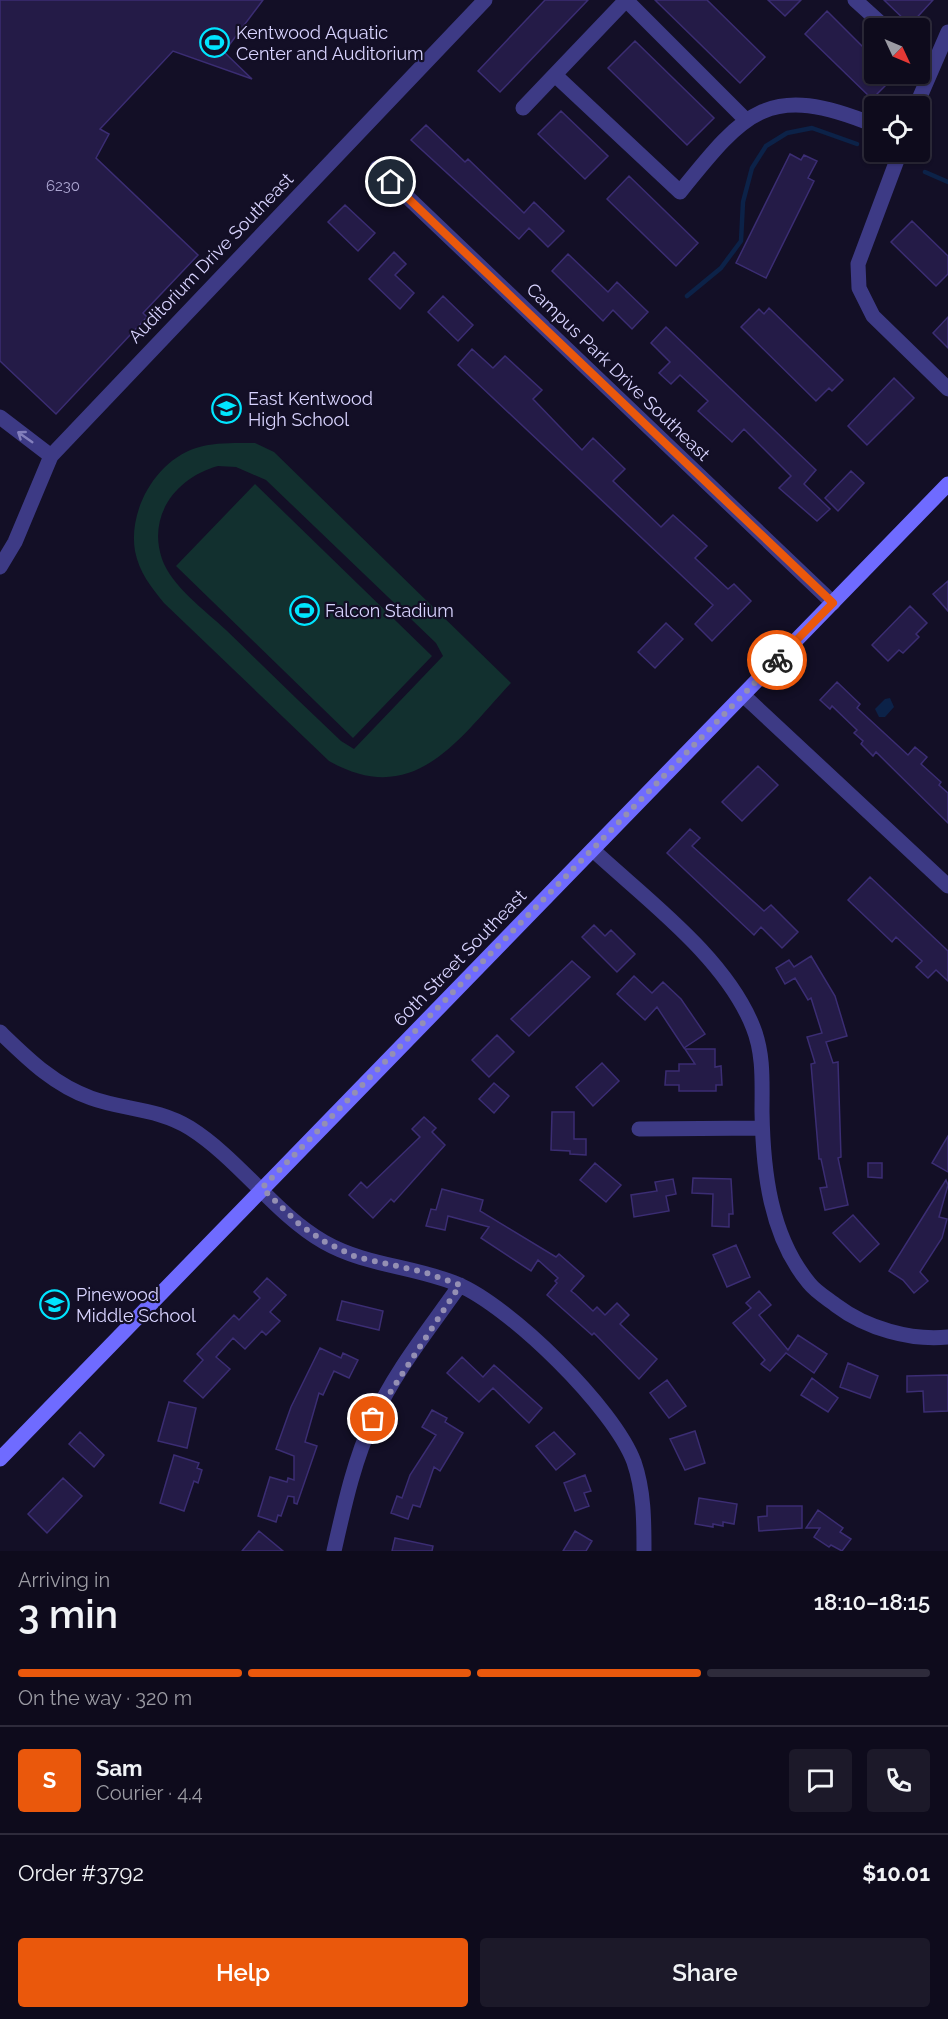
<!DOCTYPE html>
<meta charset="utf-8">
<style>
:root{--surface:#0e0b1c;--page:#1c1929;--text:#f1f3f6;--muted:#9b9ba3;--line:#2e2b3b;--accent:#ea580c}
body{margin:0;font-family:Raleway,sans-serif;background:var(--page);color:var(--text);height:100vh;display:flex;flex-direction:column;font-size:22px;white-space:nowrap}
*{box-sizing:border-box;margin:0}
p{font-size:20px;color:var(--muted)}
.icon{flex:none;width:33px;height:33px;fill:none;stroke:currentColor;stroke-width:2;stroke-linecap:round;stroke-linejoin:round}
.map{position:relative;height:1551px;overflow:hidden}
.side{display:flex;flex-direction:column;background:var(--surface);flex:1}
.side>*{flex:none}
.needle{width:39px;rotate:134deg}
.tools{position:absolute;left:864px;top:18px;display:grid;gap:12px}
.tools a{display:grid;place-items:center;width:66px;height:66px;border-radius:6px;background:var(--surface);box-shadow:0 2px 4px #0004,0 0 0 2px var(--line);font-size:30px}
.pin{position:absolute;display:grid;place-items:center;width:51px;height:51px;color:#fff;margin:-26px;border:3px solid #fff;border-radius:50%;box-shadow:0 2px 6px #0007}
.courier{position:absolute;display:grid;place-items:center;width:60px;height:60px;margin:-30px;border:4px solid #ea580c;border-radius:50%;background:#fff;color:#222;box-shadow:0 2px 8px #0007}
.overview em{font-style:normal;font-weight:600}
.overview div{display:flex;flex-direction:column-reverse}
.overview{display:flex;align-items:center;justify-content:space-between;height:102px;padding:0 18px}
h1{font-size:39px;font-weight:600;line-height:45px}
.bar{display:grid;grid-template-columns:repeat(4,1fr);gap:9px 6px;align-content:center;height:72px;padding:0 18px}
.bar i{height:8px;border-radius:4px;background:var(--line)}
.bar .on{background:var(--accent)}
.bar p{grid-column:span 4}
.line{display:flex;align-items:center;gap:15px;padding:0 18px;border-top:2px solid var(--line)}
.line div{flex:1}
.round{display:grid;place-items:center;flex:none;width:63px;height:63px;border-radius:6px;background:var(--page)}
.button{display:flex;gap:12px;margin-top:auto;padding:12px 18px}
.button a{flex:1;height:69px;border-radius:6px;background:var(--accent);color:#fff;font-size:24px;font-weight:600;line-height:69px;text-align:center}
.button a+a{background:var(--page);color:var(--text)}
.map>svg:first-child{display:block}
.green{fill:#12302f;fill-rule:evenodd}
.water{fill:#0c2248}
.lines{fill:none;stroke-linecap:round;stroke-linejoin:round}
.stream{stroke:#0c2248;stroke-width:4.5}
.building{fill:#241b47;stroke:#3b2d73;stroke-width:1.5}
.street{stroke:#3d3a85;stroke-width:15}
.secondary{stroke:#6f6bff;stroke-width:15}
.oneway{stroke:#837fbc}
.done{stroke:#948fb3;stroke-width:6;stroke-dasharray:0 10.8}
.route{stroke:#ea580c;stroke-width:8}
.labels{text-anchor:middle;stroke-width:4.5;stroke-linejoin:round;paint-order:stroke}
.number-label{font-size:15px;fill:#aca6d1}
.poi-label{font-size:18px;fill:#d9d4ff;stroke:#130f26;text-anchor:start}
.street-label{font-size:18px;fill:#d9d4ff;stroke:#130f26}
</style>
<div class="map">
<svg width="948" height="1551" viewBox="0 0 948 1551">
<rect width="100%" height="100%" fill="#130f26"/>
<path class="green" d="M255,443L274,452L511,683C458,740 414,809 329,761L164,603C151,587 139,572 135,551C128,510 156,461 196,448C215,442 235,443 255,443ZM218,466L236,467L266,480L436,643L443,656L354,749L341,741C302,704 264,667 226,630C205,610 172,587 162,559C147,515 177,477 218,466Z
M255,484L432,656L353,738L176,566Z"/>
<path class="water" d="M890,698L894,707L885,717H879L875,709L885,699Z"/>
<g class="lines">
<path class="stream" d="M925,172L948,182
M687,296L721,268L741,241L743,202L752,168L766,146L787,133L812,128L857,144"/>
</g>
<path class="building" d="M0,0H263L224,52L252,79L173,51L100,129L109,134L96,158L198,255L143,313L147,317L56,414L0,361Z
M545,0H588L500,92L478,71Z
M655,0H707L765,57L740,83Z
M768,0H801L785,16Z
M884,0H933L910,25Z
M827,11L874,58V74H897L872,99L805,34Z
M635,41L714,118L687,145L608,68Z
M561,111L608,156L585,179L538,134Z
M426,125L465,162L468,159L524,213L534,202L564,231L548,247L529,228L519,239L411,140Z
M790,154L801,160L804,155L817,161L808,178L814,181L766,278L736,263Z
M629,176L698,243L676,266L607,199Z
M345,205L375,233L358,251L328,222Z
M912,221L948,256V274L936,286L891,242Z
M394,252L406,264L395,275L414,293L400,309L369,279Z
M568,254L608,292L617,282L648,312L632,329L613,310L603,321L552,271Z
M443,296L473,325L458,341L428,312Z
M769,308L843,380L832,391L829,388L816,401L741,327L759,309L764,314Z
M948,317V348L933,333Z
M666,327L816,470L804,484L830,509L817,521L779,488L791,476L744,429L732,442L698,411L708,401L680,375L671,384L659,373L670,362L651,343Z
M472,349L493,368L505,356L542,390L533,399L582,450L593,438L625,469L613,481L661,527L673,515L707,546L695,558L728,589L734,584L751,601L712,641L695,624L713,605L458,365Z
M894,378L914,398L867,445L848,426Z
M851,471L864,483L838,511L825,498Z
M948,581V611L933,594Z
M910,606L927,623L916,634L919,637L903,653L899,650L888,661L872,645Z
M666,623L683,639L655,668L638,652Z
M837,682L860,704L857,708L908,755L915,747L927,757L921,764L941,782L939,785L948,793V823L876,752L873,756L861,744L863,741L854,733L857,730L832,706L830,709L820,700Z
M758,766L778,785L742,821L722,802Z
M690,829L700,838L692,846L764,911L771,905L798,932L782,948L761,927L754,935L667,853Z
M870,877L948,951V981L936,970L928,978L916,967L922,961L896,937L892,942L848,900Z
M594,925L605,936L611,930L635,954L617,972L582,937Z
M811,956L835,996L847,1036L826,1042L833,1063L838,1062L841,1157L838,1158L848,1205L825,1210L820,1188L827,1187L821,1159H819L811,1064L815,1063L807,1037L822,1033L811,998L808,1000L795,978L785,984L776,968L789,960L794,967Z
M572,961L590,977L529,1036L511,1019Z
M634,976L652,993L663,982L681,999L705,1034L684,1048L657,1007L645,1020L617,994Z
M497,1035L514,1052L489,1077L472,1060Z
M685,1049H715V1067L721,1066L722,1085H716V1091H679V1085H665L666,1071H679V1064H695Z
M602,1063L619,1081L593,1106L576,1087Z
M494,1083L509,1096L494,1113L479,1099Z
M552,1112H574V1139H586V1155L570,1154V1151L551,1150Z
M424,1117L436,1128L432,1132L445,1145L394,1202L391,1199L373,1218L349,1195L361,1182L367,1188L420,1137L412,1129Z
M948,1136V1172L932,1163Z
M595,1163L621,1185L606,1202L580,1180Z
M868,1163H882V1178L868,1177Z
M693,1178L731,1179L733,1214H729V1227L712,1226L713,1194L692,1193Z
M673,1179L676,1194L666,1196L669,1211L634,1217L631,1195L657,1191L655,1182Z
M946,1180L948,1185L939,1217L947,1219L942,1238L920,1272L928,1281L914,1293L903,1280L889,1271Z
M442,1189L483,1200L480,1211L556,1257L559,1254L584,1276L571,1291L575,1294L593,1311L597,1307L605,1315L617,1303L629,1315L620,1324L657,1359L639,1379L594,1333L592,1335L547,1295L557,1283L555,1281L558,1278L538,1260L531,1271L481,1238L489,1227L448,1216L445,1230L426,1226L431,1209L436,1210Z
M853,1215L879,1244L860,1262L833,1233Z
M736,1245L750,1277L727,1287L713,1255Z
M267,1278L286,1295L270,1312L280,1321L266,1335L262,1331L245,1349L233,1338L216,1357L230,1369L203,1398L184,1381L203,1360L197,1354L234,1315L239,1320L260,1298L254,1292Z
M759,1291L771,1305L759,1315L788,1350L798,1335L827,1354L814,1373L786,1353L770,1371L761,1364L765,1360L733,1323L751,1308L746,1303Z
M342,1301L383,1311L379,1330L337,1320Z
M320,1348L341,1358L343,1353L358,1360L349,1378L334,1371L323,1395L319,1393L305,1442L317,1446L297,1504L294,1503V1497L288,1496L281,1516L278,1515L276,1522L258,1516L270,1477L287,1482L288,1478L294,1480V1456L276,1449L291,1407Z
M462,1357L483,1377L494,1365L542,1408L529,1423L493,1388L479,1402L447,1373Z
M848,1363L878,1376L870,1398L840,1387Z
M948,1375V1411L924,1412L923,1391L907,1392V1376Z
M812,1378L838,1398L828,1412L801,1395Z
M667,1380L686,1406L669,1418L650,1393Z
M169,1402L196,1408L187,1448L158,1441Z
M432,1410L447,1418L445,1422L463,1433L440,1471L434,1467L420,1507L413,1505L408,1519L391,1513L397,1496L402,1498L410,1475L436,1435L422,1427Z
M695,1431L705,1463L685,1470L670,1439Z
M80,1432L104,1455L94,1467L69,1444Z
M554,1432L575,1454L556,1470L536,1446Z
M174,1455L199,1463L197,1468L202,1470L198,1483L194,1481L184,1511L160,1503Z
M585,1475L591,1491L584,1493L589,1506L575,1511L564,1483Z
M63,1478L82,1496L47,1533L28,1514Z
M699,1498L737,1504L734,1524L723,1522V1526L713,1524V1527L695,1524Z
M767,1506H802V1528L759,1531L758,1517L767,1516Z
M818,1510L843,1528L840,1532L851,1539L842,1551L831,1545L829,1547L814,1537L820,1528H806Z
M259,1531L283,1551H242Z
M575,1531L592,1541L586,1551H563Z
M395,1538L433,1546L432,1551H392Z"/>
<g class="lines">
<path class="street" d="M626,0L746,120
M855,0L886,28
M555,75L680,192C746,110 769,82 874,125
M916,106L948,32
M523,108L626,0
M900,152L858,264L859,288L873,316L948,389
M377,168L833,603
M0,417L51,456
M0,567L15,542L51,456L485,0
M743,695L948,886
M593,850C647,900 726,958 753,1027C764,1054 762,1083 762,1112C763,1171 770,1236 809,1283C816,1292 828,1299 837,1306C866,1328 911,1341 948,1337
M0,1032C28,1059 54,1085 91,1098C124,1110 157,1108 190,1128C239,1159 275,1214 324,1242C366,1266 414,1266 457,1284C510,1306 614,1408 634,1462C644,1491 644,1521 644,1551
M639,1129L762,1128
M334,1551C344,1507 354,1460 373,1420C394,1372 430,1328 460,1285"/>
<path class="secondary" d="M0,1459L948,484"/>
</g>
<defs><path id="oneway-shaft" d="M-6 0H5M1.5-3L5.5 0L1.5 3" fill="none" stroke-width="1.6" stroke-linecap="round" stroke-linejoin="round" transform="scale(1.5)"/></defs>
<use class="oneway" href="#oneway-shaft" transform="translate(25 437) rotate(-145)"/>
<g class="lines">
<path class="done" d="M373,1419L460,1285L424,1272L356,1257L325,1242L300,1225L262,1188L777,660"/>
<path class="route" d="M391,182L833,603L777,660"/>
</g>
<defs>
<symbol id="stadium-ring" viewBox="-11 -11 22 22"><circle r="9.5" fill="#130f26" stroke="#00e5ff" stroke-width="1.5"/><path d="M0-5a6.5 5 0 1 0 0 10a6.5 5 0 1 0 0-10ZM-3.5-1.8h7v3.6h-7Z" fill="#00e5ff"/></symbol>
<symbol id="school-ring" viewBox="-11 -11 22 22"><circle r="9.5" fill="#130f26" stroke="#00e5ff" stroke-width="1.5"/><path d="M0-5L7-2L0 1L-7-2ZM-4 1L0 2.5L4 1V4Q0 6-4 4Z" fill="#00e5ff"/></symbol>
</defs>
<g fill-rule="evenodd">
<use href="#stadium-ring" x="198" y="26" width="33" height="33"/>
<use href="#school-ring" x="210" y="392" width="33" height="33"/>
<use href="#stadium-ring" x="288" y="594" width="33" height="33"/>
<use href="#school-ring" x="38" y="1288" width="33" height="33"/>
</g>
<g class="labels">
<g class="number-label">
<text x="63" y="191">6230</text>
</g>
<g class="poi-label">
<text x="236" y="39">Kentwood Aquatic<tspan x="236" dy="21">Center and Auditorium</tspan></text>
<text x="248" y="405">East Kentwood<tspan x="248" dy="21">High School</tspan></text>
<text x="325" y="617">Falcon Stadium</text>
<text x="76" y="1301">Pinewood<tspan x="76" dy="21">Middle School</tspan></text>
</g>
<g class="street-label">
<text transform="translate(211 258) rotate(-46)" y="6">Auditorium Drive Southeast</text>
<text transform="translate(618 372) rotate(44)" y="6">Campus Park Drive Southeast</text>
<text transform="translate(460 958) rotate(-46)" y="6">60th Street Southeast</text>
</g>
</g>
</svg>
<div class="tools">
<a><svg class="needle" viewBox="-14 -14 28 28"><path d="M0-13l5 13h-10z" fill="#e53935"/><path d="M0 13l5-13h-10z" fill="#9b9ba3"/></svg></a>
<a><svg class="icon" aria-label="locate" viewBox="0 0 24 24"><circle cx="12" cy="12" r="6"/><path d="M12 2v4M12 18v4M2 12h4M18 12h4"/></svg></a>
</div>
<div class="pin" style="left:373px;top:1419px;background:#ea580c"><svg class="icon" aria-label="bag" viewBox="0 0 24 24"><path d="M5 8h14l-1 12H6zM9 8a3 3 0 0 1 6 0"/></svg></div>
<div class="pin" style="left:391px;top:182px;background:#1f2937"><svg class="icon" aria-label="home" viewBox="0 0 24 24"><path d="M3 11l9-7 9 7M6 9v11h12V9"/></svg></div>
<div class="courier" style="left:777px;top:660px"><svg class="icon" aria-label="bike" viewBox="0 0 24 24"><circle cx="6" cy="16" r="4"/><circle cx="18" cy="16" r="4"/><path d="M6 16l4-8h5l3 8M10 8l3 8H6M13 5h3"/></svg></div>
</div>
<section class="side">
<div class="overview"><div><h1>3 min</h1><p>Arriving in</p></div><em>18:10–18:15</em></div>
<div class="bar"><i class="on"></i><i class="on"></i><i class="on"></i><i></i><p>On the way · 320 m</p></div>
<div class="line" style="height:108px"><b class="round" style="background:var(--accent);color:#fff">S</b><div><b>Sam</b><p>Courier · 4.4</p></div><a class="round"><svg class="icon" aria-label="chat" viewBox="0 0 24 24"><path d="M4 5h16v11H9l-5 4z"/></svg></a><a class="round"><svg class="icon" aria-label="phone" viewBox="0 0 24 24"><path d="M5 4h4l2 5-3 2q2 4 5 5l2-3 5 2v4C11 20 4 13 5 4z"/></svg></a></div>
<div class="line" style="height:78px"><div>Order #3792</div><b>$10.01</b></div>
<div class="button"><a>Help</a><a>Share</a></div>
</section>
